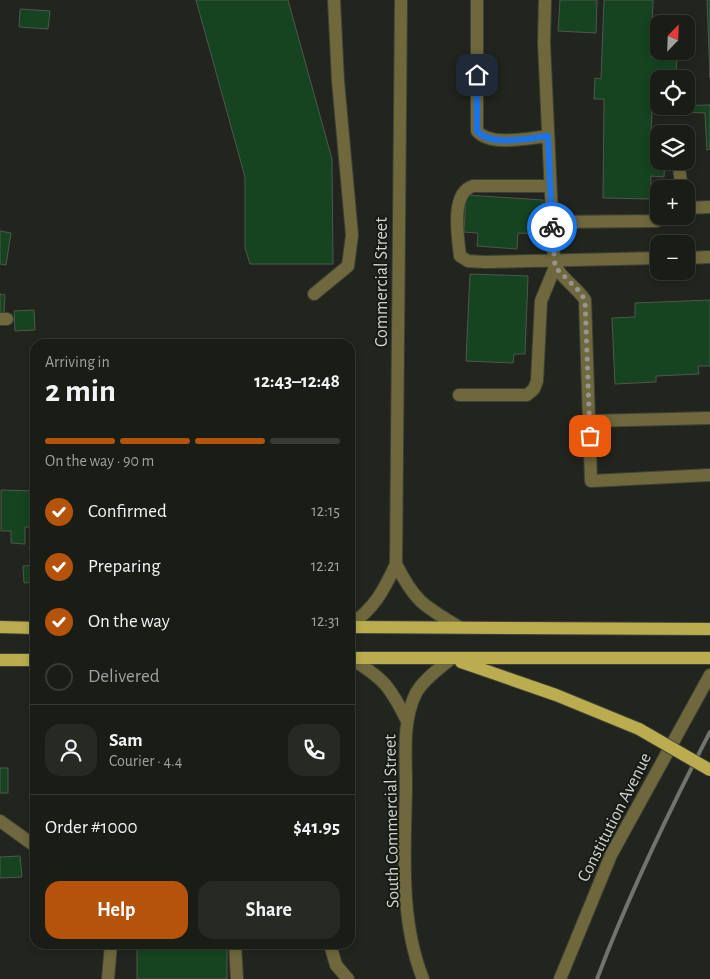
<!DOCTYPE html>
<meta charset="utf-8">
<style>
:root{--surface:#1a1c16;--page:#272923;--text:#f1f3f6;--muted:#9fa1a1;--line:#383a35;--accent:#b45309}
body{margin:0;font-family:"Alegreya Sans",sans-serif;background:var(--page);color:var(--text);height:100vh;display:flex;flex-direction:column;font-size:19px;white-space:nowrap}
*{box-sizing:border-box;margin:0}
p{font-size:16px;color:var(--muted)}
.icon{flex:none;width:28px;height:28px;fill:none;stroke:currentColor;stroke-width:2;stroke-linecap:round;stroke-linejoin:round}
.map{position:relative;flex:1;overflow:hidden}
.sheet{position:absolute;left:30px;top:339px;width:325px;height:610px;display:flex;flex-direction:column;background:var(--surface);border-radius:15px;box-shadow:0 2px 8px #0003,0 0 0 1px var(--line)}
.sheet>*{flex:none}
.needle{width:32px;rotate:23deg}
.buttons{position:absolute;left:650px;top:15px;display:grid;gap:10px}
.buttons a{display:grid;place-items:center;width:45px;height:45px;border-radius:10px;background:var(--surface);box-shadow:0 2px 8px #0003,0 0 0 1px var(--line);font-size:25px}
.pin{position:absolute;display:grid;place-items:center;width:42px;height:42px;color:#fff;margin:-21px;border-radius:10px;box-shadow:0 2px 8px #0006}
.courier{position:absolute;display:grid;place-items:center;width:50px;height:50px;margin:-25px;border:4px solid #1a73e8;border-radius:50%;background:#fff;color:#222;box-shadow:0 1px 6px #0007}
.headline em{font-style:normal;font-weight:700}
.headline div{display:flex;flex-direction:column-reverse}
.headline{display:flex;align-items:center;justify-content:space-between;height:85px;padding:0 15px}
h1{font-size:32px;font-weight:700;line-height:38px}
.bar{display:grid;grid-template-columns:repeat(4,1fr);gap:8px 5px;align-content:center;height:60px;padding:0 15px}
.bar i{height:6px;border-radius:4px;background:var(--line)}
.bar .active{background:var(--accent)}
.bar p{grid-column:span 4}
.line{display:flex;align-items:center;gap:12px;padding:0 15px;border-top:1px solid var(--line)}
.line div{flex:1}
.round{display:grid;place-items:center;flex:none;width:52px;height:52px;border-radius:15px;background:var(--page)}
ol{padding:0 15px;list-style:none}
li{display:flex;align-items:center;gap:15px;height:55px}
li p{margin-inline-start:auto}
li .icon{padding:5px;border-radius:50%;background:var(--accent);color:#fff;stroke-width:4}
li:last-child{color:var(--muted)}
li i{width:28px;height:28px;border:2px solid var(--line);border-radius:50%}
.primary-button{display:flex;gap:10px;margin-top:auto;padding:10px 15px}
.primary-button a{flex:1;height:58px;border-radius:15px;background:var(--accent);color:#fff;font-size:20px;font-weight:700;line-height:58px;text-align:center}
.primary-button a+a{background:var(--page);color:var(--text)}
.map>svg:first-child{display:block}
.building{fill:#164320;stroke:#4f5750}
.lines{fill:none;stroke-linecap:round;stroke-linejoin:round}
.minor-casing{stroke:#3e4139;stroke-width:14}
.major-casing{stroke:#3e4139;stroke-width:14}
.minor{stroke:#6f683d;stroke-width:12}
.major{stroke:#bbad4f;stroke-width:12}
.rail{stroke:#71746d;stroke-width:4}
.major-bridge-casing{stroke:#3e4139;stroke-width:14;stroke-linecap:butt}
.major-bridge{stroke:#bbad4f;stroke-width:12}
.done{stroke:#949791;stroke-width:5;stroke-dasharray:0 9}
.route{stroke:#1a73e8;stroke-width:6}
.labels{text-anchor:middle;stroke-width:4;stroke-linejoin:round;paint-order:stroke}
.street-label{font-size:18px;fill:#d2d4cf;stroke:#181b14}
</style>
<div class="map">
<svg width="710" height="979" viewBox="0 0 710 979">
<rect width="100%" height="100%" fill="#22251d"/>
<path class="building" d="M196,0H288L332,159L333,264H250L245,248V177Z
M560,0H597L596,33L558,31Z
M604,0H653L651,57L677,58L676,79H659V106L710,105V149L707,150L705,113L652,111L650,153H659V161H665L664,177L651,176L650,199L603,198L604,99H594L595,78L601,79Z
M707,0H710V78Z
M20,9L50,11L48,29L19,27Z
M466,195L543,200L541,234L518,233L517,249L477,246L478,233L464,232Z
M0,231L11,233L6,265L0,264Z
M470,274L528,276L525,354H514L513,363L466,361Z
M0,294L5,295L4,313H0Z
M710,300V366H698L699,374L656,376V382L615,384L612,318L635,317V303Z
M34,310L35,330L15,331L14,311Z
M1,490L34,491V527H25V544L11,543V531H1Z
M35,565V582L24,583L23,566Z
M0,768H8V793H0Z
M20,856L22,877L0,878V857Z
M137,944H227V979H137Z"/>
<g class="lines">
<defs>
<path id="minor" d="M477,0V131C490,147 529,138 548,136
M545,0L544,43L554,260C556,275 577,287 585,300L591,481L710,475
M678,161L682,189
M550,186H473C450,193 458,237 460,256L468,261L484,262L659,258
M686,208L710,207
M552,222L656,221L668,216
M686,258L710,257
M314,294L348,266L352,235L338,81L334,0
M0,319H7
M459,395H527L534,389L537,381L541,301L555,267
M589,421L710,418
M396,564C415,602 424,606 459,627
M350,625C374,609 384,590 396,564L401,0
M350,658C383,678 390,686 407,721
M0,821L35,846
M235,944L237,979
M330,944L336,965L348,979
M108,979L111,944
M423,979C399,919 405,849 406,786C406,756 402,721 416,693C424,679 440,668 452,658
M560,979L611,855L710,675"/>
<path id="major" d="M0,627L35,628
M350,627L710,629
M350,658H710
M0,660H35
M461,662L556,695L639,729"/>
</defs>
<use href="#minor" class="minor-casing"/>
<use href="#major" class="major-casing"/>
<use href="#minor" class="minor"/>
<use href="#major" class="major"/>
<path class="rail" d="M597,979C629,894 668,813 710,732"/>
<defs>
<path id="major-bridge" d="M639,729L710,770"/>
</defs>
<use href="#major-bridge" class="major-bridge-casing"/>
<use href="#major-bridge" class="major-bridge"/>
</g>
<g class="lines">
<path class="done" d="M552,227L555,267L579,291L585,300L590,436"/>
<path class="route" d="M477,75V131C490,147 529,138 548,136L552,227"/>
</g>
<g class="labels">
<g class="street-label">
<text transform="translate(381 282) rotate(-90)" y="6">Commercial Street</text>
<text transform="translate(614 817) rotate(-63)" y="6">Constitution Avenue</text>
<text transform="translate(391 821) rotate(-91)" y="6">South Commercial Street</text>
</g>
</g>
</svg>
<div class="buttons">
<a><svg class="needle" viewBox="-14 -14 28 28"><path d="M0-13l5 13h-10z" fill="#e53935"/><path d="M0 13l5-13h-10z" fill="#9fa1a1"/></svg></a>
<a><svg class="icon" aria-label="locate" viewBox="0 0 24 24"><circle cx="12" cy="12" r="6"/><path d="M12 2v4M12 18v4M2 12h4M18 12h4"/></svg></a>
<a><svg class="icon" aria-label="layers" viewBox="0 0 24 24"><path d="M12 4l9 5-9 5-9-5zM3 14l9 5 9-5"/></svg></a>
<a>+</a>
<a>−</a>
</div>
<div class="pin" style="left:590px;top:436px;background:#ea580c"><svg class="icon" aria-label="bag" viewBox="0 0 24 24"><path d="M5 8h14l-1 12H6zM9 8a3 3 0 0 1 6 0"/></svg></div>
<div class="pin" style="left:477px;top:75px;background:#1f2937"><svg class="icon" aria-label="home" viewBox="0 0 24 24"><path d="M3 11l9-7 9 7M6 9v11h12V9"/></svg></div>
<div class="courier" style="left:552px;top:227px"><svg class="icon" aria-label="bike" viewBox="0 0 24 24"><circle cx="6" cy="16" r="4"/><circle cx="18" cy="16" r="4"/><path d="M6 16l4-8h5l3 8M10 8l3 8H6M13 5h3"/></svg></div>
<section class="sheet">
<div class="headline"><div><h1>2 min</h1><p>Arriving in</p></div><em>12:43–12:48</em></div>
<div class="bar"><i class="active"></i><i class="active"></i><i class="active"></i><i></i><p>On the way · 90 m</p></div>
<ol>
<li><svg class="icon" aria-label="check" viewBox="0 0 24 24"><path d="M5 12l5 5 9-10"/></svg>Confirmed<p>12:15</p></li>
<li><svg class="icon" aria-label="check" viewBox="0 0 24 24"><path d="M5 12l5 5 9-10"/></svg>Preparing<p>12:21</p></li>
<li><svg class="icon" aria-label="check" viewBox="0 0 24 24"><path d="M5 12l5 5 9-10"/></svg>On the way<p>12:31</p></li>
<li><i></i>Delivered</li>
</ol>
<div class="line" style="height:90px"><a class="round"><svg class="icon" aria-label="person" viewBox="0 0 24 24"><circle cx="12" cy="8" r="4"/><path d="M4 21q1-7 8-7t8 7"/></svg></a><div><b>Sam</b><p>Courier · 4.4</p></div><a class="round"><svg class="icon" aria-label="phone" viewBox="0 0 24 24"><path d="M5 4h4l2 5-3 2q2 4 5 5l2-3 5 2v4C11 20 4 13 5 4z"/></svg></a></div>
<div class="line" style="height:65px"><div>Order #1000</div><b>$41.95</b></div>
<div class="primary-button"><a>Help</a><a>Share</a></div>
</section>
</div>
